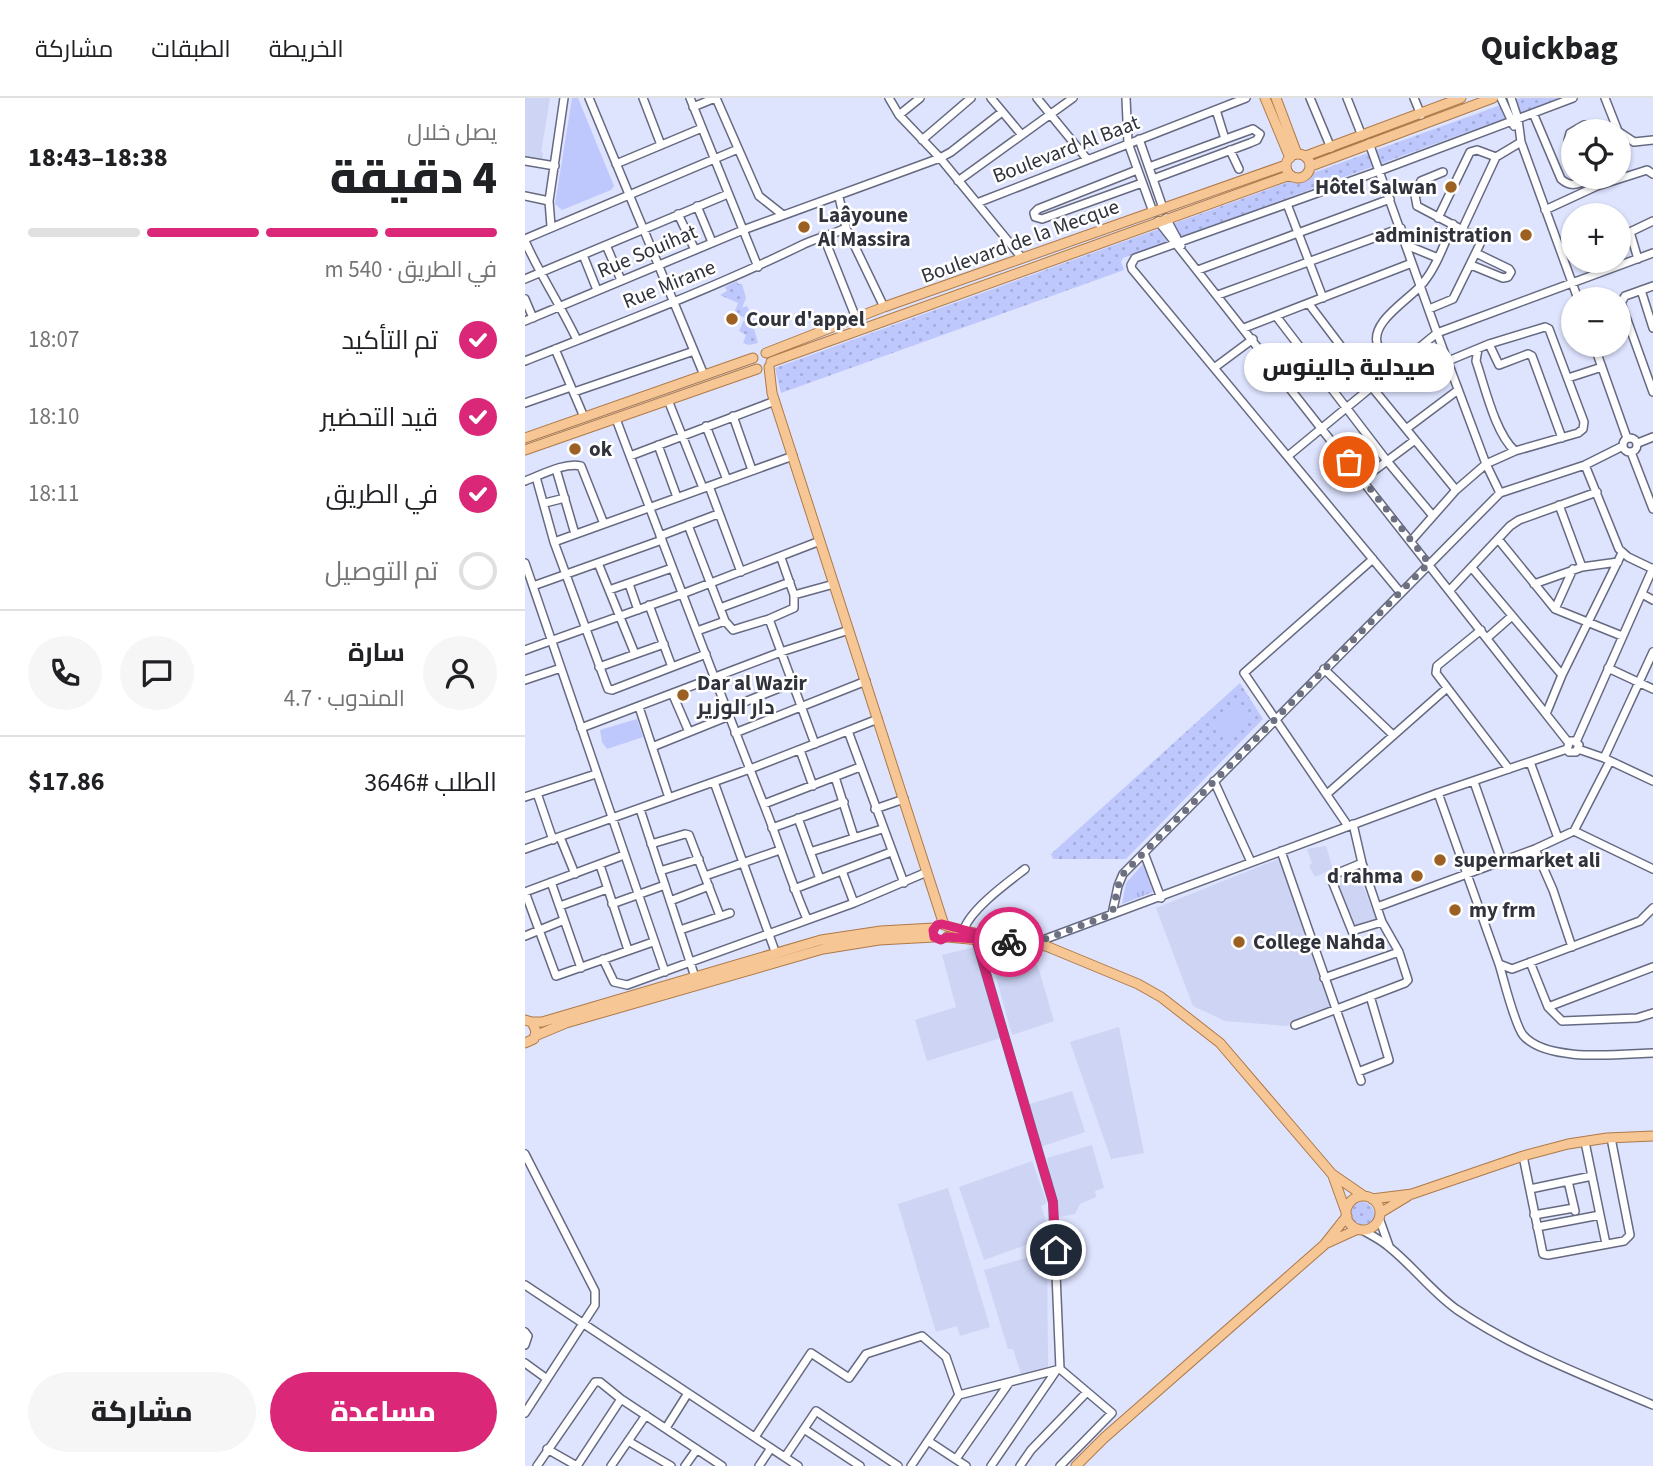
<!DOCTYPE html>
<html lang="ar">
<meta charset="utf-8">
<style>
:root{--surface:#fff;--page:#f6f6f6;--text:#202124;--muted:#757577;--line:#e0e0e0;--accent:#db2777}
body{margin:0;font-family:"Source Sans 3",Cairo,sans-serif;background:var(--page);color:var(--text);direction:rtl;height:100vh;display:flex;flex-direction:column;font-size:26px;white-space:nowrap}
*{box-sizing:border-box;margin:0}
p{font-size:23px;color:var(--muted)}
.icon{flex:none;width:38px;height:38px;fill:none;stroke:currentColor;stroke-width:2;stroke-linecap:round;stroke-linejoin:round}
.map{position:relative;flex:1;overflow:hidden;direction:ltr}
.drawer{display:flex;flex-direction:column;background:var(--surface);width:525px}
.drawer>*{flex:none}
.tools{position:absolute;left:1036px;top:21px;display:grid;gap:14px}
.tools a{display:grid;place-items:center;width:70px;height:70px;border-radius:50%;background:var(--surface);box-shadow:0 2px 5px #0004;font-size:35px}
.pin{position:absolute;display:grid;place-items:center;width:60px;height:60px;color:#fff;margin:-30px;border:4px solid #fff;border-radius:50%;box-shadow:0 2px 7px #0007}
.courier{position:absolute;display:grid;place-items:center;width:70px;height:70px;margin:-35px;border:5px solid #db2777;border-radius:50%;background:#fff;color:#222;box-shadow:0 2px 9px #0007}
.bubble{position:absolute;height:49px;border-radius:24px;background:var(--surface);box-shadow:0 2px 5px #0004;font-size:23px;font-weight:800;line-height:49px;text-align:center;direction:rtl}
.overview em{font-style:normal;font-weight:800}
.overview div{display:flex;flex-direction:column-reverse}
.overview{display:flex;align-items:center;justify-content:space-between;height:119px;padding:0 28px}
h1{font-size:46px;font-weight:800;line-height:52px}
.bar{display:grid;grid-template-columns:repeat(4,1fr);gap:10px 7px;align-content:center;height:84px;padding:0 28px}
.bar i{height:9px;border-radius:5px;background:var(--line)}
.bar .current{background:var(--accent)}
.bar p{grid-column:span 4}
.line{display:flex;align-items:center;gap:18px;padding:0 28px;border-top:2px solid var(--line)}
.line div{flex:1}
.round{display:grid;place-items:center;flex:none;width:74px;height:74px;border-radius:37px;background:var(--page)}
ol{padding:0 28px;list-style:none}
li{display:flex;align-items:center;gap:21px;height:77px}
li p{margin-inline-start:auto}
li .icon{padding:7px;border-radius:50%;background:var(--accent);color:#fff;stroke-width:4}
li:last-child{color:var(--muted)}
li i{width:38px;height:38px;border:4px solid var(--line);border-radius:50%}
.primary-button{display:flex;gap:14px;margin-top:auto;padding:14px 28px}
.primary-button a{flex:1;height:80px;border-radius:42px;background:var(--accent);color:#fff;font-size:28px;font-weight:800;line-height:80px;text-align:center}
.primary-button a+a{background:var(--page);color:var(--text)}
header{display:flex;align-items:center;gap:42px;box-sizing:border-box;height:98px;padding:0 35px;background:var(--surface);border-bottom:2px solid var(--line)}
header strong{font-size:33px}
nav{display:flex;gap:38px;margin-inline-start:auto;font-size:24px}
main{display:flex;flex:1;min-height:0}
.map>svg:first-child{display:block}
.built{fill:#cdd4f4}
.grass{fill:url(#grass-tufts)}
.park{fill:url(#park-dots)}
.garden{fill:#bec8fd}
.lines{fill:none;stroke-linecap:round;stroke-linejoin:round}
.minor-casing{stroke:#666a81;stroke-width:10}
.major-casing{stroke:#ae7a48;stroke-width:11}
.minor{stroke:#fff;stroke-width:7}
.major{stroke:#f7c695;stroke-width:9}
.done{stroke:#6d7080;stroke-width:7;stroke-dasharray:0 12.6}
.route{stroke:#db2777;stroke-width:9}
.poi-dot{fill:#9c6122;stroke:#fff;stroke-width:2.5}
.labels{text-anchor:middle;stroke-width:5;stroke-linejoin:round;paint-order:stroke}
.street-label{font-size:21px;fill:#30323c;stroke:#fff}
.poi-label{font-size:21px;font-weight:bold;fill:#30323c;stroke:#fff;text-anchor:start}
</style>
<header>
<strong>Quickbag</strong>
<nav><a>الخريطة</a><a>الطبقات</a><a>مشاركة</a></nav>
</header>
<main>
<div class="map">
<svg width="1128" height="1368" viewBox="0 0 1128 1368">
<defs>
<pattern id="grass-tufts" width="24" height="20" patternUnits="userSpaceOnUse" patternTransform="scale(1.75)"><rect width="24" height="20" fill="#bec8fd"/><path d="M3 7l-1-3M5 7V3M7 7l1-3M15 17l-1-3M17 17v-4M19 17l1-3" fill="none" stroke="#a4acda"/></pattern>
<pattern id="park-dots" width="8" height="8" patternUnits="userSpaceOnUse" patternTransform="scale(1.75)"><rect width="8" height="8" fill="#bec8fd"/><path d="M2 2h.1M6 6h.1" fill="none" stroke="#a4acda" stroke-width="1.8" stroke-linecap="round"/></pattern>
</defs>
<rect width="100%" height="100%" fill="#dee3fe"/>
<path class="built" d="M0,0H25L16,54L18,55L17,63L0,60Z
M801,748L808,771L790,779L784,768L787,765L782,751Z
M756,760L807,911L761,928L700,923L668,908L631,810Z
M832,773L851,821L827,829L809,781Z
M450,849L476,940L402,963L390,922L431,909L417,857Z
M475,851L509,855L529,923L487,937L464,853Z
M594,929L619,1055L586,1061L545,944Z
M547,993L560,1034L515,1049L502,1007Z
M567,1047L579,1090L570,1093L571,1099L555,1106L550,1116L535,1119L530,1107L522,1060Z
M507,1063L522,1105L516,1108L526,1138L459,1162L434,1089Z
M423,1090L465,1229L435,1238L432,1228L411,1234L373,1106Z
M522,1154L523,1269L496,1276L488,1251H483L459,1172Z"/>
<path class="grass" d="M618,766L628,794L597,806L601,785Z"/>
<path class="park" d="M995,0H1035L598,160L596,164L599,172L256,295L250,270Z
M212,183L213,186H217L221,200L217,210L222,208L231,226H225L223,228L229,231L233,245L224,247L218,245L221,237L214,233L220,220L209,215L213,205L195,197L202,193L200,189Z
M715,585L738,621L601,761H528L526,756Z
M825 1116a12 12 0 1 1 24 0a12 12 0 1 1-24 0Z"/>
<path class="garden" d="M47,0H53L89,88L86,92L37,112L30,106Z
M714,604L726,617L702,642L689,629Z
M112,621L118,639L82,651L77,644L75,632Z"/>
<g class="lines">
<defs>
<path id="minor" d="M64,0L179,277
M118,0L136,47
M165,0L233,169
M191,0L234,98L258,117
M364,0L374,17L415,60L497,160
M466,0L496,36
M512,0L562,61
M601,0L603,45L628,114
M785,0L806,50
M822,0L837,38
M889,0L896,17
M976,0L989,28
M986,0L993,21L996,44L1053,201
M1080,0L1093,33
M168,9L190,0
M691,12L700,41
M1008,15L1036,81C1047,91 1055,85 1067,80
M374,17L395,0
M1094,34L1109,44L1128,42
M614,41L638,110
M397,42L446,0
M844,45L912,235L961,366L975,395
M1048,49L1043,43L1045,35L1059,27
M705,52L714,71
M0,63L30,68
M91,66L177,30
M624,69L728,31L735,36L732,42L725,45L628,81
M612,72L513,111L509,115L510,119L517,121L617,85
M1067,79L1072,88L1122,72L1128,76
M433,83L548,0
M0,98L24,103
M452,105L721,0
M762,106L798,200
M172,108L187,144
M1020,112L1072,88
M153,116L170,152
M641,120L656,148
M913,120L945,54L952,52L971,59
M633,123L1043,644
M26,128L24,103L39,0
M321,130L359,209
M937,132L971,59L996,44
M298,137L331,220
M0,141L213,51
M0,143C15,177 36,208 52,242
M81,147L96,182
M881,147L913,160
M58,157L72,192
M1113,161L1105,134L1128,123
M946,167L978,180L983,179L986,174L984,171L951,155
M673,172L865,101
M0,181L203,96
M1128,188L1100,198L1096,205L1128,294
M1116,192L1128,230
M693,197L876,130
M0,201L8,220
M784,206L846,288L931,392L886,443
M904,211L928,201L955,146L953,140L892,108L890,97L896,83L918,74
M751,218L862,363L908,418
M0,223L218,132L415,60L426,54L477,14
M719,230L887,165
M964,246L974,267L1003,256L1007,258L1037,340
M1069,247L1102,340
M30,251L59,319
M953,251L951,263C960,289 970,335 990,353
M0,263C93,226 187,191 277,147C291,140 307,137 321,130L314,99
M923,263L964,246L1020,229L1024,231L1059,324L1058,331L1053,335L990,353L961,366L931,392
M689,270L728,241
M866,272C862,264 856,256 853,248C843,224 886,201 898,185C912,168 919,146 928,126
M1043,280L1077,269
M49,294L169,253
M143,302L178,390
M0,305L46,289
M208,318L227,372
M91,321C139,448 187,575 237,702C253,741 265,782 282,821
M181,328L202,382
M881,331L933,292
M1098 347a7 7 0 1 1 14 0a7 7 0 1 1-14 0Z
M1113,345L1128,339
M133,347L152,399
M1106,354L1128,411
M105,358L250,303
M763,358L912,235L1128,155
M1060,367L1094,451L1103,459L1128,471
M31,371L50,436
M11,379L29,444L83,591L87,592L181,556
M838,381L890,342
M0,383C16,377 40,364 56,368L79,426
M184,388L216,474
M20,405L40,400
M1034,407L1057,469
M163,427L200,523L208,532L244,521L269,510V497L256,460
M135,438L193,416
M973,441L1030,511L1097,538
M29,444L268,358
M0,465L140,874
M73,465L110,556
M947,470L1037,577
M104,486L113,512
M1009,486L1057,469L1093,464
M8,488L137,442
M84,492L147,470
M925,492L985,428L994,422L1072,394
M875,494L607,171L606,167L610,160L854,73L1048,0
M1117,496L1128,502
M269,497L309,486
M124,507L147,569
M195,510L265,484
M1030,511L1048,471
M244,521L290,646
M956,532L912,568L911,575L984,671
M172,533L200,523
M962,540L987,518
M0,552L157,496L295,443
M74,569L139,546
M1083,570L1128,591
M799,571L868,637
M0,582L36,570
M148,597L164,634
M114,609L144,700
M202,611L267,585
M1021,616L1037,577L1097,455
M56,630L256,554L324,532
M323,633L379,785
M210,635L341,583
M1051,644L1128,470
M127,649L204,618
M1053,651L1079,660L1128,683
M275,652L288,688
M1079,660L1128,554
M1005,664L1033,740
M310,679L329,739
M689,683L726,764
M189,684L251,856
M949,684L976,761
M12,695L28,742
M913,695L974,866L987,871L1115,823L1128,810
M802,696L922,590
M0,699L71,676
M239,706L335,669
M115,711L170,879
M350,711L379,701
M273,720L295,781
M823,728L719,575L848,461
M247,730L319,704
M1049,733L1085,663
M35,739L50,776
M126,746L160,736L164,737L195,818
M0,751L225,671L353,621
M1010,751L1028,792L1047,849
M756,753L836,983
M285,754L357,731
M619,755L636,800
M99,757L0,794L31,878L128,844
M837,765L808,777L807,783L827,833L857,824
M75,767L103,852
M135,773L174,761
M317,773L329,805
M180,778L255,752
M26,784L56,870
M269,791L366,754
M145,803L184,788
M87,806L140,787
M35,808L82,791
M852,809L1010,751L1049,733L1128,771
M587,816L593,788L598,776L975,395L1060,367L1098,348
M439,831C447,810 482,785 500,771
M155,832L205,815
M0,838L39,822
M451,841L528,1104L535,1271L587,1315L535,1368
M507,846L913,695L1042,651L1045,643H1049L1054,647L1051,654H1044L1042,651
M78,861L89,884L102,887L329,805L402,774
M1005,864L1023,909L1037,923L1112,920L1128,915
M974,866C979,882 989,925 998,937C1021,965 1095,956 1128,955
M799,880L874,854
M1023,909L1128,869
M770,927L880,885L883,882L874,854L857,824L837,765L828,726
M833,974L864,962L845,898
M1060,1044L1081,1146
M0,1056L70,1193V1207L0,1315
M998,1058L1018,1156L1023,1157L1099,1143L1105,1137L1086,1040
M1043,1083L1050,1113
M1005,1091L1067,1078
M1009,1117L1049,1110
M854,1120L864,1148
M1012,1129L1075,1117
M837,1132C846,1137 856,1142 864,1149C888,1168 906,1193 931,1211C991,1252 1062,1279 1128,1307
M0,1187L273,1368
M0,1234L3,1238L0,1247
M0,1265L22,1281
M141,1330L163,1295
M279,1331L335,1368
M230,1339L286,1255L324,1280L341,1256L397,1238L421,1259L434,1297
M103,1343L146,1368
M403,1343L441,1368
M22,1351L52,1368
M260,1359L291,1313L373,1368
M431,1361L484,1285
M12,1368L70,1284H75L96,1301L197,1368
M52,1368L96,1301
M86,1368L121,1317
M160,1368L172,1351
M234,1368L246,1350
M386,1368L434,1297L535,1271
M466,1368L531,1273
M495,1368L506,1352L562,1294"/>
<path id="major" d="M740,0L765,60
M751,0L772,56
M761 68a12 12 0 1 1 24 0a12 12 0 1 1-24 0Z
M781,58L936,0
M786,68L968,0
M241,255L359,209L761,67
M246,264L765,77
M244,269L247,295L419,827
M0,340L228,260
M0,352L232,271
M421,828L462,838
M422,839L521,848L613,886L636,899L695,945L807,1076L839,1098
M0,922L7,924L11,933L9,941L0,945
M7,924H17L296,842L356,833L409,830
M10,938L41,925L298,851L354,842L409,839
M808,1078L821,1114
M821 1115a17 17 0 1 1 34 0a17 17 0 1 1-34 0Z
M847,1101L887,1096L998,1058L1043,1046L1082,1040L1128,1038
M855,1115L883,1098
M800,1146L833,1131
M551,1368L579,1340L799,1147L822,1118"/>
</defs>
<use href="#minor" class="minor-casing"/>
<use href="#major" class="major-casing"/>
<use href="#minor" class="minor"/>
<use href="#major" class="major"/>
</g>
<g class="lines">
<path class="done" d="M484,844L507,846L587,816L593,788L598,776L904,465L824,364"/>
<path class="route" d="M484,844L417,826L412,827L408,832L409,839L416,842L422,839L451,841L528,1104L531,1152"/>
</g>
<g class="poi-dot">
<circle cx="926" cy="89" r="7"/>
<circle cx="279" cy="129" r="7"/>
<circle cx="1001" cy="137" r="7"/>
<circle cx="207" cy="221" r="7"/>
<circle cx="50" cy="351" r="7"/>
<circle cx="158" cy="597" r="7"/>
<circle cx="915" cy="762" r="7"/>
<circle cx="892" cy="778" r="7"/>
<circle cx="930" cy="812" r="7"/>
<circle cx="714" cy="844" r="7"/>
</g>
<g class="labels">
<g class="street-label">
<text transform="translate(541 51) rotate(-21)" y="7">Boulevard Al Baat</text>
<text transform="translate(495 143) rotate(-20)" y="7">Boulevard de la Mecque</text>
<text transform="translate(122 153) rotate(-23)" y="7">Rue Souihat</text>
<text transform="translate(144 186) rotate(-22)" y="7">Rue Mirane</text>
</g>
<g class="poi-label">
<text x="912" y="96" text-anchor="end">Hôtel Salwan</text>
<text x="293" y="124">Laâyoune<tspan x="293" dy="24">Al Massira</tspan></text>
<text x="987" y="144" text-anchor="end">administration</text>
<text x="221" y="228">Cour d'appel</text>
<text x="64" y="358">ok</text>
<text x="172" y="592">Dar al Wazir<tspan x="172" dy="24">دار الوزير</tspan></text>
<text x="929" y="769">supermarket ali</text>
<text x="878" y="785" text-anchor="end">d rahma</text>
<text x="944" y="819">my frm</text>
<text x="728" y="851">College Nahda</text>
</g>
</g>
</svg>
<div class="tools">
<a><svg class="icon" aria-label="locate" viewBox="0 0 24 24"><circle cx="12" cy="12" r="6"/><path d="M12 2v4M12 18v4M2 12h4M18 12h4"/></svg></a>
<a>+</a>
<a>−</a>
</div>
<div class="pin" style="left:824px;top:364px;background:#ea580c"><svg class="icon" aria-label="bag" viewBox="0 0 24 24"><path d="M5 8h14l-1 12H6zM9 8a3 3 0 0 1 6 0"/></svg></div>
<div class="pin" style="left:531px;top:1152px;background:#1f2937"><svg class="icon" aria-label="home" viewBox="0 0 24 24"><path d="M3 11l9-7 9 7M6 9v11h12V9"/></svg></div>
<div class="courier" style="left:484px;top:844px"><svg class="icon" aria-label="bike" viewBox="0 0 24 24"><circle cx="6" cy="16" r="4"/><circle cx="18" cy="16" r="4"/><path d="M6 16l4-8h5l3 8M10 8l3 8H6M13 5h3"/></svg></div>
<div class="bubble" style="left:719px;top:245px;width:210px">صيدلية جالينوس</div>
</div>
<section class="drawer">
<div class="overview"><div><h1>4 دقيقة</h1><p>يصل خلال</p></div><em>18:38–18:43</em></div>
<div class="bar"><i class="current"></i><i class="current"></i><i class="current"></i><i></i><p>في الطريق · 540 m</p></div>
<ol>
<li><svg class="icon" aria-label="check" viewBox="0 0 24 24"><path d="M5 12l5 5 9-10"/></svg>تم التأكيد<p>18:07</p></li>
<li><svg class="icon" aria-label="check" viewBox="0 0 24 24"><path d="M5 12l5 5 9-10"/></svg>قيد التحضير<p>18:10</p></li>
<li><svg class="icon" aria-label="check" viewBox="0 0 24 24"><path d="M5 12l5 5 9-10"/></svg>في الطريق<p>18:11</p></li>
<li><i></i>تم التوصيل</li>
</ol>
<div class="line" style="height:126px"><a class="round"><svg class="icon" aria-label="person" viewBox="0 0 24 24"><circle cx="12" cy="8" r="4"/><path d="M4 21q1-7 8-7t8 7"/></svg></a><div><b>سارة</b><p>المندوب · 4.7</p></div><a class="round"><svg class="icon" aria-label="chat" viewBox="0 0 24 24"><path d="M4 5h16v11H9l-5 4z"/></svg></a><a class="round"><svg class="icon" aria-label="phone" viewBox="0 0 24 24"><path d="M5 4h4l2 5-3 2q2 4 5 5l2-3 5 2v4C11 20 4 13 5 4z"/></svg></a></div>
<div class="line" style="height:91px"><div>الطلب #3646</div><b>$17.86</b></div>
<div class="primary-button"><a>مساعدة</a><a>مشاركة</a></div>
</section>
</main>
